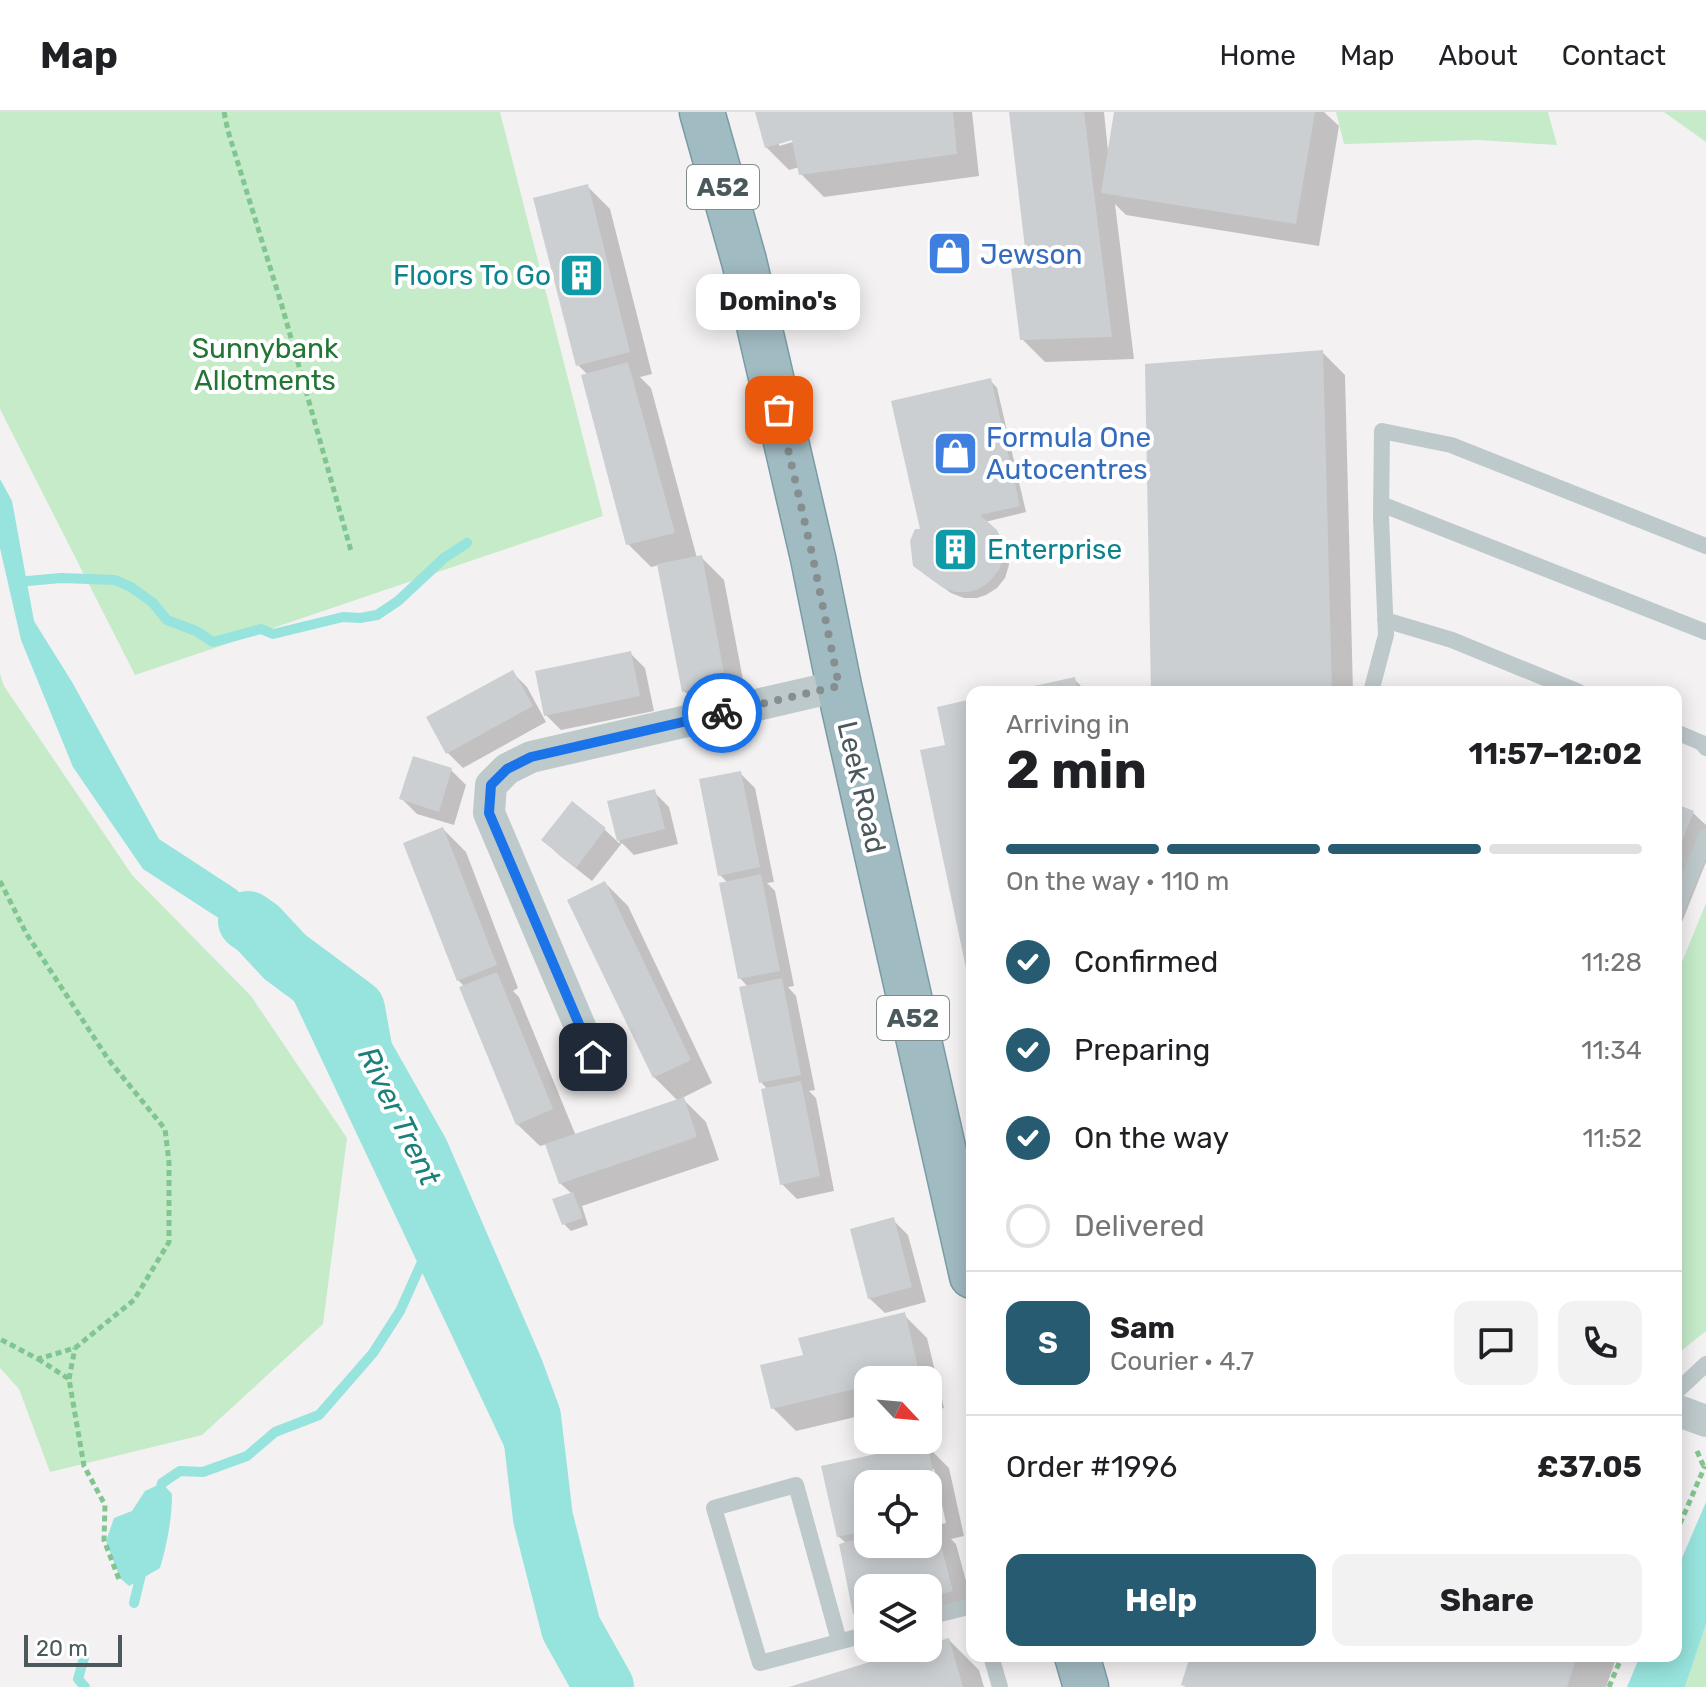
<!DOCTYPE html>
<meta charset="utf-8">
<style>
:root{--surface:#fff;--page:#f2f2f2;--text:#202124;--muted:#757577;--line:#e0e0e0;--accent:#265b71}
body{margin:0;font-family:Rubik,sans-serif;background:var(--page);color:var(--text);height:100vh;display:flex;flex-direction:column;font-size:30px;white-space:nowrap}
*{box-sizing:border-box;margin:0}
p{font-size:26px;color:var(--muted)}
.icon{flex:none;width:44px;height:44px;fill:none;stroke:currentColor;stroke-width:2;stroke-linecap:round;stroke-linejoin:round}
.map{position:relative;flex:1;overflow:hidden}
.sheet{position:absolute;left:966px;top:574px;width:716px;height:976px;display:flex;flex-direction:column;background:var(--surface);border-radius:16px;box-shadow:0 4px 20px #0003}
.sheet>*{flex:none}
.needle{width:52px;rotate:116deg}
.controls{position:absolute;left:854px;top:1254px;display:grid;gap:16px}
.controls a{display:grid;place-items:center;width:88px;height:88px;border-radius:16px;background:var(--surface);box-shadow:0 4px 20px #0003;font-size:40px}
.scale{position:absolute;left:24px;bottom:20px;width:98px;box-sizing:border-box;padding-left:8px;border:4px solid #4b595c;border-top:0;font-size:22px;line-height:28px;white-space:nowrap;color:#4b595c;-webkit-text-stroke:6px #fff;paint-order:stroke}
.pin{position:absolute;display:grid;place-items:center;width:68px;height:68px;color:#fff;margin:-34px;border-radius:16px;box-shadow:0 4px 12px #0006}
.courier{position:absolute;display:grid;place-items:center;width:80px;height:80px;margin:-40px;border:6px solid #1a73e8;border-radius:50%;background:#fff;color:#222;box-shadow:0 2px 10px #0007}
.bubble{position:absolute;height:56px;border-radius:16px;background:var(--surface);box-shadow:0 4px 20px #0003;font-size:26px;font-weight:700;line-height:56px;text-align:center}
.overview em{font-style:normal;font-weight:700}
.overview div{display:flex;flex-direction:column-reverse}
.overview{display:flex;align-items:center;justify-content:space-between;height:136px;padding:0 40px}
h1{font-size:52px;font-weight:700;line-height:60px}
.bar{display:grid;grid-template-columns:repeat(4,1fr);gap:12px 8px;align-content:center;height:96px;padding:0 40px}
.bar i{height:10px;border-radius:6px;background:var(--line)}
.bar .active{background:var(--accent)}
.bar p{grid-column:span 4}
.line{display:flex;align-items:center;gap:20px;padding:0 40px;border-top:2px solid var(--line)}
.line div{flex:1}
.round{display:grid;place-items:center;flex:none;width:84px;height:84px;border-radius:16px;background:var(--page)}
ol{padding:0 40px;list-style:none}
li{display:flex;align-items:center;gap:24px;height:88px}
li p{margin-inline-start:auto}
li .icon{padding:8px;border-radius:50%;background:var(--accent);color:#fff;stroke-width:4}
li:last-child{color:var(--muted)}
li i{width:44px;height:44px;border:4px solid var(--line);border-radius:50%}
.button{display:flex;gap:16px;margin-top:auto;padding:16px 40px}
.button a{flex:1;height:92px;border-radius:16px;background:var(--accent);color:#fff;font-size:32px;font-weight:700;line-height:92px;text-align:center}
.button a+a{background:var(--page);color:var(--text)}
header{display:flex;align-items:center;gap:48px;box-sizing:border-box;height:112px;padding:0 40px;background:var(--surface);border-bottom:2px solid var(--line)}
header strong{font-size:38px}
nav{display:flex;gap:44px;margin-inline-start:auto;font-size:28px}
.map>svg:first-child{display:block}
.green{fill:#c5ebc9}
.water{fill:#97e3dd}
.shadow{fill:#0003;fill-rule:evenodd}
.lines{fill:none;stroke-linecap:round;stroke-linejoin:round}
.stream{stroke:#97e3dd;stroke-width:10}
.river{stroke:#97e3dd;stroke-width:60}
.building{fill:#cbcfd2}
.trunk-casing{stroke:#7a9ba5;stroke-width:47}
.path{stroke:#81c590;stroke-width:5;stroke-dasharray:6 4;stroke-linecap:butt}
.service{stroke:#bec9cc;stroke-width:16}
.minor{stroke:#bec9cc;stroke-width:32}
.trunk{stroke:#a1bbc2;stroke-width:44}
.done{stroke:#868e90;stroke-width:8;stroke-dasharray:0 14.4}
.route{stroke:#1a73e8;stroke-width:10}
.labels{text-anchor:middle;stroke-width:8;stroke-linejoin:round;paint-order:stroke}
.shield{fill:#fff;stroke:#818b8d;stroke-width:2}
.shield-label{font-size:26px;font-weight:bold;fill:#4b595c}
.shop-label{font-size:28px;fill:#366cbe;stroke:#fff;text-anchor:start}
.culture-label{font-size:28px;fill:#0d838f;stroke:#fff;text-anchor:end}
.park-label{font-size:28px;fill:#227635;stroke:#fff}
.street-label{font-size:28px;fill:#4b595c;stroke:#fff}
.water-label{font-size:30px;font-style:italic;fill:#1b817a;stroke:#fff}
</style>
<header>
<strong>Map</strong>
<nav><a>Home</a><a>Map</a><a>About</a><a>Contact</a></nav>
</header>
<div class="map">
<svg width="1706" height="1575" viewBox="0 0 1706 1575">
<rect width="100%" height="100%" fill="#f3f1f1"/>
<path class="green" d="M0,0H500L603,404L135,563L0,297Z
M1336,0H1548L1557,33L1478,28L1344,32Z
M1664,0H1706V30Z
M0,562L4,574L132,763L251,884L347,1026L323,1212L202,1323L50,1360L19,1277L0,1256Z
M1706,791V1219L1676,1243V865Z
M1706,1512V1575H1685Z"/>
<path class="water" d="M0,367L12,389L34,509L72,570L159,727L237,778L301,846L552,1393L589,1516L619,1575H593L565,1523L528,1385L271,840L143,757L73,655L21,528L0,436Z
M162,1371L172,1382C172,1407 167,1432 160,1456L129,1474L120,1466L106,1429L114,1406L132,1399L145,1379Z
M1706,1390V1512L1685,1575H1627L1640,1544H1676V1460Z"/>
<path class="shadow" d="M757,0H972L979,64L824,85L801,62L800,55L789,58L766,35ZM801,23L803,27L779,34V30Z
M1011,0H1104L1108,39L1116,0H1324L1339,14L1319,134L1126,103L1115,92L1134,247L1045,250L1022,227L1029,155Z
M587,74L610,97L652,262L640,265L651,276L697,446L701,445L724,468L748,594L707,602L684,579L659,453L651,455L628,432L588,263L578,253Z
M1322,240L1345,263L1353,580H1153Z
M990,268L997,276L1026,400L985,410L1004,427L1007,434L1009,453L1005,466L997,476L986,483L977,486H964L951,481L923,461L922,418Z
M630,541L645,556L654,599L561,618L546,603Z
M512,560L527,575L546,610L463,656L448,641L429,606Z
M1074,567L1087,580H1015Z
M451,658L466,673L454,713L417,702L402,687Z
M740,661L755,676L774,770L767,771L775,779L794,874L788,875L796,884L815,978L809,979L816,986L834,1079L797,1087L782,1072L768,978L761,970L748,875L740,866L728,771L720,763Z
M654,680L669,695L678,732L634,743L622,731L592,769L559,743L544,728L573,692L605,718L620,732L609,691Z
M1676,694L1693,701L1706,713V750L1676,825Z
M443,717L466,740L518,876L513,879L519,885L576,1024L678,989L654,965L605,771L628,794L712,971L682,986L706,1010L719,1048L582,1094L588,1113L571,1119L564,1112L572,1082L560,1071L547,1032L540,1034L517,1012L465,875L458,868Z
M893,1108L908,1123L926,1190L885,1201L869,1186Z
M904,1203L927,1226L944,1296L928,1300V1268H868V1302L796,1319L773,1296L805,1245Z
M926,1333L949,1356L964,1424L951,1427L956,1432L972,1491L928,1512V1476H868V1514L855,1501L847,1432L838,1424L823,1355ZM930,1357H934L946,1411L942,1412ZM868,1372H928V1432H868Z
M949,1528L979,1558L984,1575H793L922,1536H928V1534Z
M1192,1544H1617L1606,1575H1186L1183,1572Z"/>
<g class="lines">
<path class="stream" d="M17,470L61,466L115,468L131,475L153,491L167,508L196,519L213,530L261,517L273,522L343,505L360,506L377,503L398,489L444,446L467,431
M159,1383L162,1371L180,1359L203,1360L247,1344L275,1320L319,1303L373,1241L400,1199L422,1150L448,1108
M134,1491L142,1458
M84,1546L78,1567L85,1575"/>
<path class="river" d="M248,809L258,816L285,845L355,897L363,941L419,1040L514,1259L531,1305L543,1406L571,1516L604,1575"/>
</g>
<path class="building" d="M755,0H953L957,42L799,63L792,28L765,36Z
M1009,0H1084L1112,225L1020,228L1011,157L1027,153Z
M1114,0H1315L1296,112L1101,81Z
M588,72L630,240L576,254L533,86Z
M1323,238L1332,580H1151L1145,252Z
M628,250L675,421L626,433L581,263Z
M991,266L1020,394L980,403L997,418L1000,425L1003,445L999,458L990,469L979,477L969,480H955L942,475L913,454L910,429L915,417H920L891,289Z
M702,443L726,572L682,580L657,452Z
M631,539L640,584L544,604L535,559Z
M513,558L533,594L446,642L426,605Z
M1075,565L1078,580H1012V579Z
M972,587V855L966,856L920,638L945,633L937,595Z
M413,644L452,656L439,700L399,687Z
M741,659L760,755L718,764L699,667Z
M655,677L665,717L617,729L607,689Z
M572,689L606,716L576,756L541,728Z
M1676,692L1694,699L1676,745Z
M443,715L497,853L457,869L403,731Z
M761,762L780,859L738,867L719,771Z
M605,769L691,948L653,966L567,788Z
M497,860L553,997L516,1013L459,875Z
M782,866L801,963L759,971L739,875Z
M801,969L820,1064L780,1073L761,977Z
M684,985L697,1025L559,1072L545,1032Z
M573,1080L583,1106L562,1113L552,1087Z
M894,1105L912,1175L868,1187L850,1117Z
M905,1200L921,1268H868V1286L862,1288L859,1276L771,1297L760,1253L803,1243L798,1226Z
M927,1331L942,1402L928,1405V1372H868V1418L837,1425L821,1354Z
M934,1407L953,1479L928,1485V1476H868V1499L853,1502L839,1432L868,1424V1432H928V1409Z
M949,1526L963,1575H789L915,1536H928V1532Z
M1190,1544H1577L1567,1575H1187L1181,1573Z"/>
<g class="lines">
<defs>
<path id="trunk" d="M702,0L744,149L813,446L839,574L972,1164
M1077,1544L1086,1575"/>
</defs>
<use href="#trunk" class="trunk-casing"/>
<path class="path" d="M224,0L228,19L282,194L351,439
M0,769L26,821L108,947L165,1017L169,1050V1130L134,1188L75,1236L38,1247L0,1227
M38,1247L69,1267L84,1354L105,1393L104,1428L120,1470
M69,1267L75,1236
M1697,1339L1704,1355
M1676,1421L1705,1354
M1609,1575L1622,1544"/>
<path class="service" d="M1381,392L1706,520
M1385,508L1452,528L1579,580
M1371,580L1386,523L1381,405L1382,319L1451,333L1706,434
M1676,620L1702,631L1706,636
M1676,799L1706,724
M1676,1280L1706,1252
M928,1505L972,1494
M839,1529L796,1373L714,1396L760,1551L868,1522
M991,1544L1000,1575"/>
<path class="minor" d="M593,945L489,701L491,673L507,657L531,645L839,574
M1676,1298L1706,1309"/>
<use href="#trunk" class="trunk"/>
</g>
<g class="lines">
<path class="done" d="M722,601L839,574L813,446L779,298"/>
<path class="route" d="M593,945L489,701L491,673L507,657L531,645L722,601"/>
</g>
<defs>
<symbol id="shop-square" viewBox="-11 -11 22 22"><rect x="-9" y="-9" width="18" height="18" rx="4" fill="#3f7fe0" stroke="#fff"/><path d="M-5-2.5h2.3a2.7 3.5 0 0 1 5.4 0H5L5.5 6h-11ZM-1.5-2.5h3a1.5 2.3 0 0 0-3 0Z" fill="#fff"/></symbol>
<symbol id="building-square" viewBox="-11 -11 22 22"><rect x="-9" y="-9" width="18" height="18" rx="4" fill="#0f9aa8" stroke="#fff"/><path d="M-4-6H4V6H1V3H-1V6H-4ZM-2.5-4.3h1.7v1.8h-1.7ZM.8-4.3h1.7v1.8H.8ZM-2.5-1h1.7V.8h-1.7ZM.8-1h1.7V.8H.8Z" fill="#fff"/></symbol>
</defs>
<g fill-rule="evenodd">
<use href="#shop-square" x="924" y="116" width="51" height="51"/>
<use href="#building-square" x="556" y="138" width="51" height="51"/>
<use href="#shop-square" x="930" y="316" width="51" height="51"/>
<use href="#building-square" x="930" y="412" width="51" height="51"/>
</g>
<g class="labels">
<g class="shield">
<rect x="687" y="53" width="72" height="44" rx="6"/>
<rect x="877" y="884" width="72" height="44" rx="6"/>
</g>
<g class="shield-label">
<text x="723" y="84">A52</text>
<text x="913" y="915">A52</text>
</g>
<g class="shop-label">
<text x="980" y="152">Jewson</text>
<text x="986" y="335">Formula One<tspan x="986" dy="32">Autocentres</tspan></text>
</g>
<g class="culture-label">
<text x="551" y="173">Floors To Go</text>
<text x="987" y="447" text-anchor="start">Enterprise</text>
</g>
<g class="park-label">
<text x="265" y="246">Sunnybank<tspan x="265" dy="32">Allotments</tspan></text>
</g>
<g class="street-label">
<text transform="translate(862 675) rotate(77)" y="10">Leek Road</text>
</g>
<g class="water-label">
<text transform="translate(399 1004) rotate(64)" y="10">River Trent</text>
</g>
</g>
</svg>
<div class="controls">
<a><svg class="needle" viewBox="-14 -14 28 28"><path d="M0-13l5 13h-10z" fill="#e53935"/><path d="M0 13l5-13h-10z" fill="#757577"/></svg></a>
<a><svg class="icon" aria-label="locate" viewBox="0 0 24 24"><circle cx="12" cy="12" r="6"/><path d="M12 2v4M12 18v4M2 12h4M18 12h4"/></svg></a>
<a><svg class="icon" aria-label="layers" viewBox="0 0 24 24"><path d="M12 4l9 5-9 5-9-5zM3 14l9 5 9-5"/></svg></a>
</div>
<div class="scale">20 m</div>
<div class="pin" style="left:779px;top:298px;background:#ea580c"><svg class="icon" aria-label="bag" viewBox="0 0 24 24"><path d="M5 8h14l-1 12H6zM9 8a3 3 0 0 1 6 0"/></svg></div>
<div class="pin" style="left:593px;top:945px;background:#1f2937"><svg class="icon" aria-label="home" viewBox="0 0 24 24"><path d="M3 11l9-7 9 7M6 9v11h12V9"/></svg></div>
<div class="courier" style="left:722px;top:601px"><svg class="icon" aria-label="bike" viewBox="0 0 24 24"><circle cx="6" cy="16" r="4"/><circle cx="18" cy="16" r="4"/><path d="M6 16l4-8h5l3 8M10 8l3 8H6M13 5h3"/></svg></div>
<div class="bubble" style="left:696px;top:162px;width:164px">Domino's</div>
<section class="sheet">
<div class="overview"><div><h1>2 min</h1><p>Arriving in</p></div><em>11:57–12:02</em></div>
<div class="bar"><i class="active"></i><i class="active"></i><i class="active"></i><i></i><p>On the way · 110 m</p></div>
<ol>
<li><svg class="icon" aria-label="check" viewBox="0 0 24 24"><path d="M5 12l5 5 9-10"/></svg>Confirmed<p>11:28</p></li>
<li><svg class="icon" aria-label="check" viewBox="0 0 24 24"><path d="M5 12l5 5 9-10"/></svg>Preparing<p>11:34</p></li>
<li><svg class="icon" aria-label="check" viewBox="0 0 24 24"><path d="M5 12l5 5 9-10"/></svg>On the way<p>11:52</p></li>
<li><i></i>Delivered</li>
</ol>
<div class="line" style="height:144px"><b class="round" style="background:var(--accent);color:#fff">S</b><div><b>Sam</b><p>Courier · 4.7</p></div><a class="round"><svg class="icon" aria-label="chat" viewBox="0 0 24 24"><path d="M4 5h16v11H9l-5 4z"/></svg></a><a class="round"><svg class="icon" aria-label="phone" viewBox="0 0 24 24"><path d="M5 4h4l2 5-3 2q2 4 5 5l2-3 5 2v4C11 20 4 13 5 4z"/></svg></a></div>
<div class="line" style="height:104px"><div>Order #1996</div><b>£37.05</b></div>
<div class="button"><a>Help</a><a>Share</a></div>
</section>
</div>
